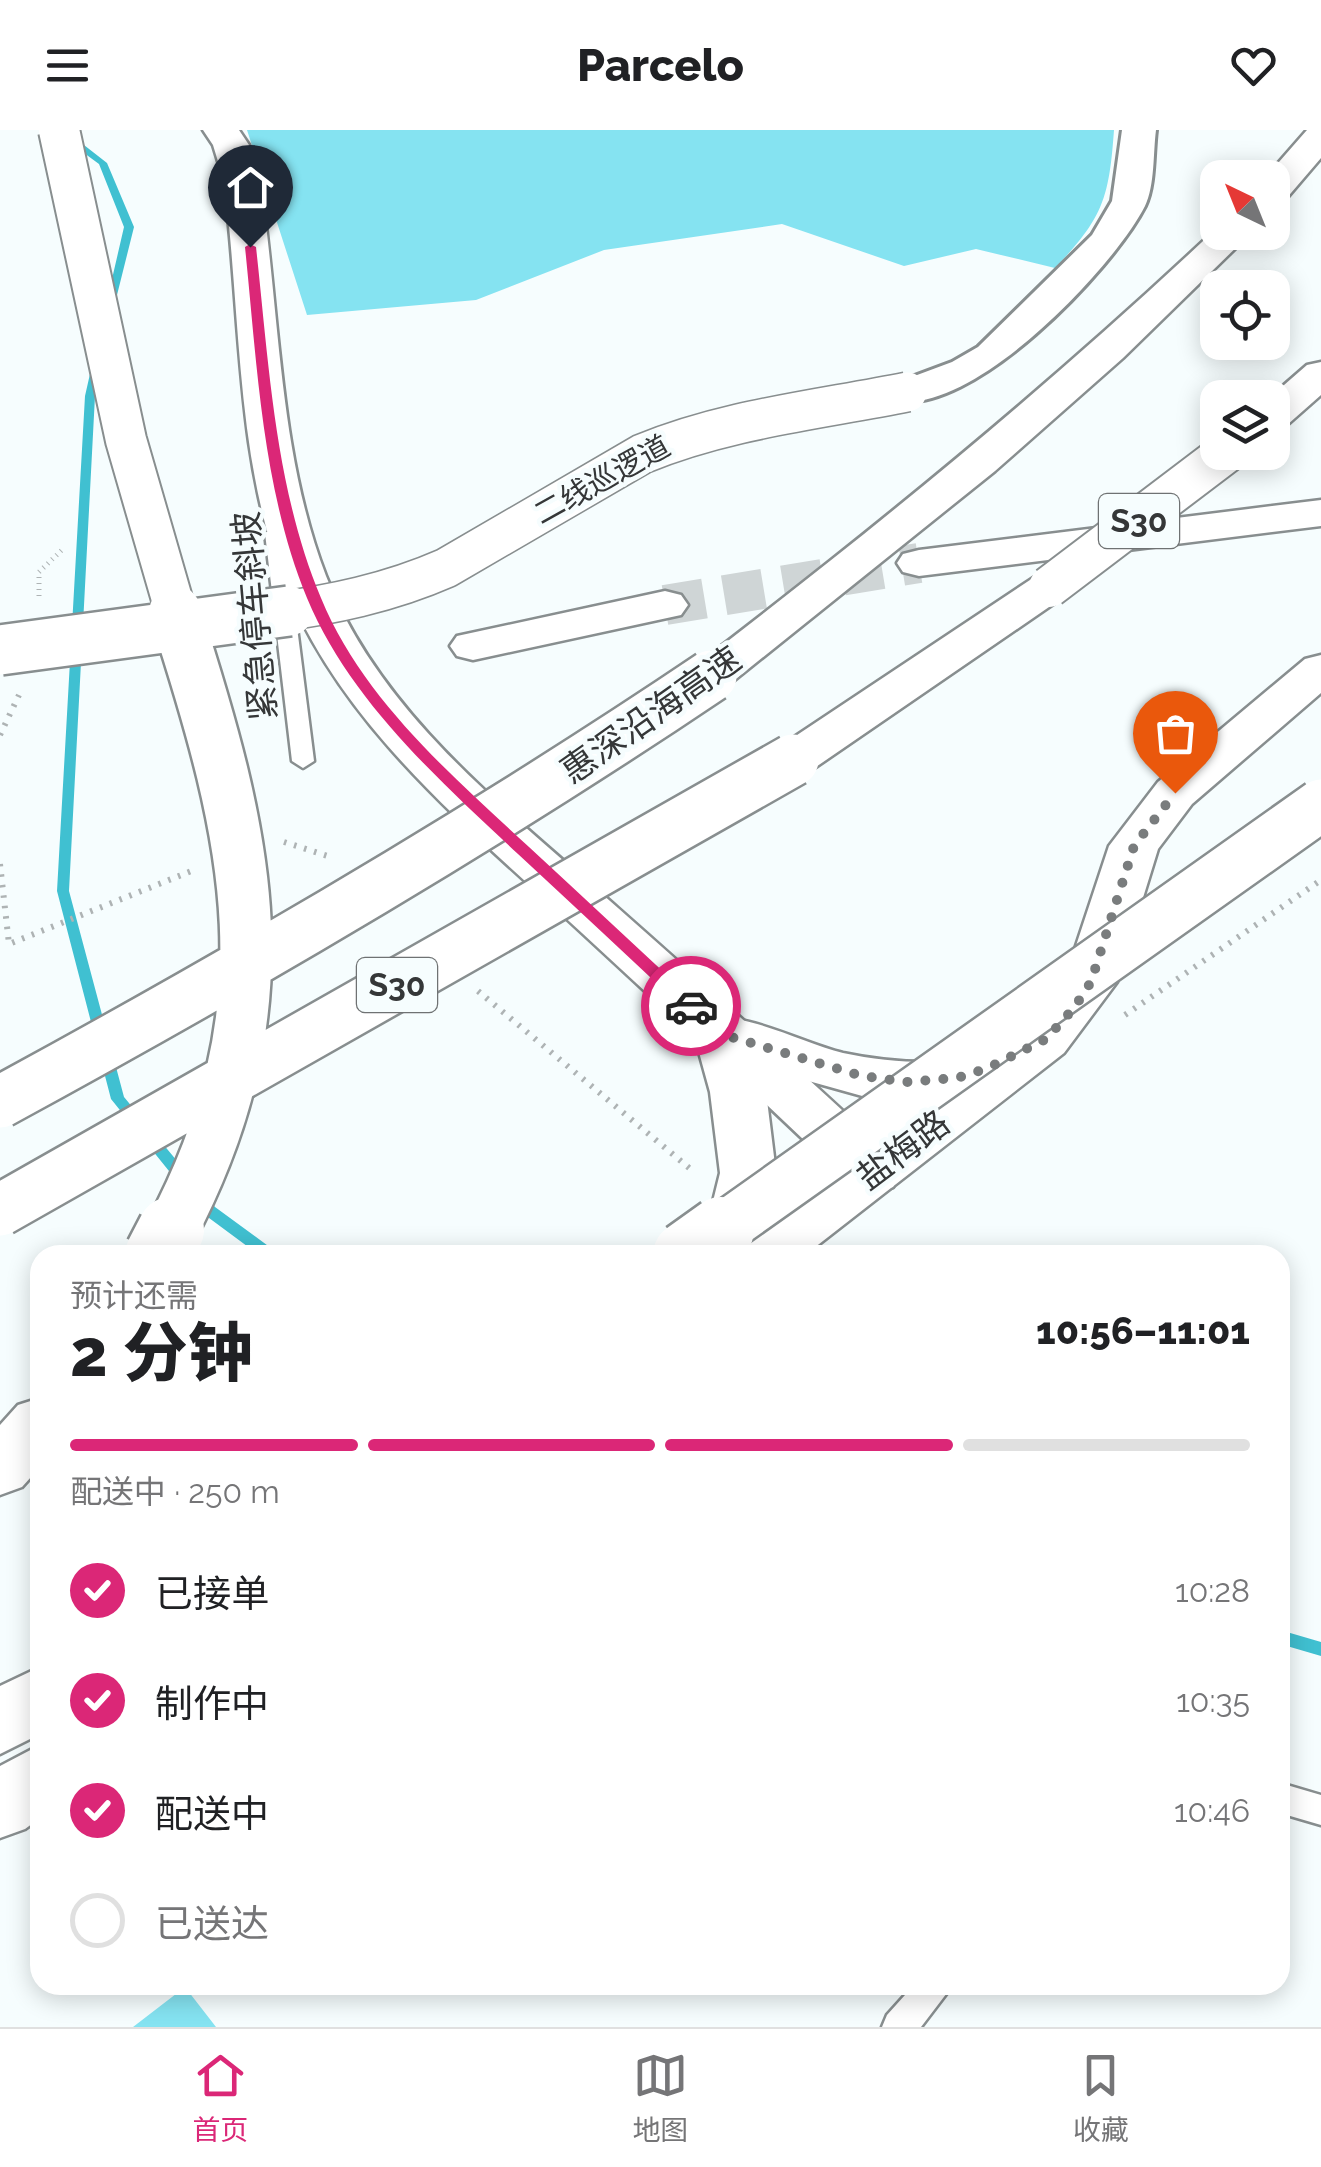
<!DOCTYPE html>
<html lang="zh">
<meta charset="utf-8">
<style>
:root{--surface:#fff;--page:#f2f2f2;--text:#202124;--muted:#757577;--line:#e0e0e0;--accent:#db2777}
body{margin:0;font-family:Raleway,"Noto Sans SC",sans-serif;background:var(--page);color:var(--text);height:100vh;display:flex;flex-direction:column;font-size:38px;white-space:nowrap}
*{box-sizing:border-box;margin:0}
p{font-size:32px;color:var(--muted)}
.icon{flex:none;width:55px;height:55px;fill:none;stroke:currentColor;stroke-width:2;stroke-linecap:round;stroke-linejoin:round}
.map{position:relative;flex:1;overflow:hidden}
.sheet{position:absolute;left:30px;top:1115px;width:1260px;height:750px;display:flex;flex-direction:column;background:var(--surface);border-radius:30px;box-shadow:0 5px 25px #0003}
.sheet>*{flex:none}
.needle{width:65px;rotate:317deg}
.controls{position:absolute;left:1200px;top:30px;display:grid;gap:20px}
.controls a{display:grid;place-items:center;width:90px;height:90px;border-radius:20px;background:var(--surface);box-shadow:0 5px 25px #0003;font-size:50px}
.pin{position:absolute;display:grid;place-items:center;width:85px;height:85px;color:#fff;margin:-102px -42px;border-radius:50% 50% 50% 0;rotate:-45deg;box-shadow:0 0 10px #0007}
.pin .icon{rotate:45deg}
.courier{position:absolute;display:grid;place-items:center;width:100px;height:100px;margin:-50px;border:8px solid #db2777;border-radius:50%;background:#fff;color:#222;box-shadow:0 2px 12px #0007}
.summary em{font-style:normal;font-weight:800}
.summary div{display:flex;flex-direction:column-reverse}
.summary{display:flex;align-items:center;justify-content:space-between;height:170px;padding:0 40px}
h1{font-size:65px;font-weight:800;line-height:75px}
.bar{display:grid;grid-template-columns:repeat(4,1fr);gap:15px 10px;align-content:center;height:120px;padding:0 40px}
.bar i{height:12px;border-radius:8px;background:var(--line)}
.bar .selected{background:var(--accent)}
.bar p{grid-column:span 4}
ol{padding:0 40px;list-style:none}
li{display:flex;align-items:center;gap:30px;height:110px}
li p{margin-inline-start:auto}
li .icon{padding:10px;border-radius:50%;background:var(--accent);color:#fff;stroke-width:4}
li:last-child{color:var(--muted)}
li i{width:55px;height:55px;border:5px solid var(--line);border-radius:50%}
header{display:flex;justify-content:space-between;align-items:center;height:130px;padding:0 40px;background:var(--surface);font-size:45px;font-weight:800}
.tabs{display:flex;justify-content:space-around;align-items:center;height:140px;border-top:2px solid var(--line);background:var(--surface);font-size:28px;color:var(--muted)}
.tabs a{display:grid;justify-items:center;gap:5px}
.tabs .selected{color:var(--accent)}
.map>svg:first-child{display:block}
.green{fill:#85e3f1}
.lines{fill:none;stroke-linecap:round;stroke-linejoin:round}
.stream{fill:#40c0d1;fill-rule:evenodd}
.highway-tunnel{stroke:#cfd5d6;stroke-width:40;stroke-dasharray:40 20;stroke-linecap:butt}
.lane-casing{stroke:#888e8f;stroke-width:5}
.street-casing{stroke:#888e8f;stroke-width:6}
.secondary-casing{stroke:#888e8f;stroke-width:5}
.primary-casing{stroke:#888e8f;stroke-width:5}
.highway-casing{stroke:#888e8f;stroke-width:5}
.path-far1{stroke:#aeb3b4;stroke-width:5;stroke-dasharray:1 5;stroke-linecap:butt}
.path{stroke:#aeb3b4;stroke-width:6;stroke-dasharray:2.5 8;stroke-linecap:butt}
.lane{fill:#fff;fill-rule:evenodd}
.street{fill:#fff;fill-rule:evenodd}
.secondary{fill:#fff;fill-rule:evenodd}
.primary{fill:#fff;fill-rule:evenodd}
.highway{fill:#fff;fill-rule:evenodd}
.street-bridge-far1-casing{stroke:#888e8f;stroke-width:42;stroke-linecap:butt}
.street-bridge-casing{stroke:#888e8f;stroke-width:54;stroke-linecap:butt}
.highway-bridge-far2-casing{stroke:#888e8f;stroke-width:44;stroke-linecap:butt}
.highway-bridge-far1-casing{stroke:#888e8f;stroke-width:56;stroke-linecap:butt}
.highway-bridge-casing{stroke:#888e8f;stroke-width:71;stroke-linecap:butt}
.street-bridge-far1{stroke:#fff;stroke-width:39}
.street-bridge{stroke:#fff;stroke-width:49}
.highway-bridge-far2{stroke:#fff;stroke-width:40}
.highway-bridge-far1{stroke:#fff;stroke-width:51}
.highway-bridge{stroke:#fff;stroke-width:66}
.route{fill:#db2777}
.done{stroke:#797c7d;stroke-width:10;stroke-dasharray:0 18}
.labels{text-anchor:middle;stroke-width:9;stroke-linejoin:round;paint-order:stroke}
.far-street-label{font-size:30px;fill:#353738;stroke:#f6fdfe}
.shield{fill:#f6fdfe;stroke:#6f7273;stroke-width:2.5}
.shield-label{font-size:32px;font-weight:bold;fill:#353738}
.street-label{font-size:35px;fill:#353738;stroke:#f6fdfe}
</style>
<header><svg class="icon" aria-label="menu" viewBox="0 0 24 24"><path d="M4 6h16M4 12h16M4 18h16"/></svg>Parcelo<svg class="icon" aria-label="heart" viewBox="0 0 24 24"><path d="M12 20l-8-8c-3-5 5-10 8-4 3-6 11-1 8 4z"/></svg></header>
<div class="map">
<svg width="1321" height="1897" viewBox="0 0 1321 1897">
<rect width="100%" height="100%" fill="#f6fdfe"/>
<path class="green" d="M247,0H1114C1109,69 1103,88 1055,138L976,119L904,136L782,94L604,120L476,170L307,185Z
M185,1857L216,1897H133Z"/>
<g class="lines">
<path class="stream" d="M69,8H75L107,33L134,97L114,177L106,175L124,97L99,34L69,12Z
M97,232L102,235L95,266L69,761L124,967L187,1043L189,1047L187,1051H177L111,969L57,761L85,266L92,235Z
M199,1063L204,1064L215,1077L275,1121L277,1125H259L205,1085L192,1068L194,1064Z
M1280,1500L1321,1512V1526L1280,1514Z"/>
<path class="highway-tunnel" d="M665,475L919,433"/>
<defs>
<path id="lane" d="M275,397L285,403L314,631L303,638L292,631L265,403Z
M1280,1653L1321,1665V1695L1280,1683Z
M914,1855H953L921,1897H882L887,1885Z"/>
<path id="street" d="M1122,0H1156C1153,23 1155,55 1145,76C1113,139 970,289 893,270L888,262L893,254L952,232L978,217L1092,105L1112,71Z"/>
<path id="secondary" d="M203,0H239L249,15L260,51C280,181 278,322 326,446C381,586 509,681 618,778C711,860 802,943 893,1027L901,1042L893,1057L873,1063L853,1057C764,971 673,887 582,803C469,698 339,596 282,447C235,323 241,181 224,51L213,15Z"/>
<path id="primary" d="M1321,525V563L1192,674L1158,719L1117,852L1064,923L805,1125H703L701,1120L720,1043L710,962L694,904L702,890C742,879 801,913 843,923C871,929 899,932 927,932C947,931 961,924 981,930L1026,895L1066,846L1109,716L1158,652L1305,529ZM758,937L873,969L926,971L765,1092L776,1043L766,962Z
M40,1615V1688L25,1699L0,1708V1636Z"/>
<path id="highway" d="M1307,0H1321V28L1285,70L1272,73V48H1265Z
M1218,97V102H1252L1123,228L995,341L727,556L711,560L695,556L688,546L695,536C876,398 1052,254 1218,97Z
M1321,232V265L1287,295L1272,298V268H1269L1307,235Z
M1321,370V396L919,446L903,442L897,433L903,424L919,420Z
M1049,444L1065,448L1071,457L1065,466L810,641L793,645L776,641L769,630L776,619L1033,448Z
M665,461L681,465L688,475L681,485L473,530L457,526L450,516L457,506Z
M40,1268V1337L22,1357L0,1365V1295L18,1275Z
M40,1537V1604L0,1624V1556Z"/>
</defs>
<use href="#lane" class="lane-casing"/>
<use href="#street" class="street-casing"/>
<use href="#secondary" class="secondary-casing"/>
<use href="#primary" class="primary-casing"/>
<use href="#highway" class="highway-casing"/>
<path class="path-far1" d="M39,466V442L64,418"/>
<path class="path" d="M0,605L19,565
M284,712L334,728
M0,734L9,814L194,740
M478,861L694,1042
M1125,885L1321,750"/>
<use href="#lane" class="lane"/>
<use href="#street" class="street"/>
<use href="#secondary" class="secondary"/>
<use href="#primary" class="primary"/>
<use href="#highway" class="highway"/>
<defs>
<path id="street-bridge-far1" d="M270,483C331,475 389,463 446,438L642,324C727,289 817,280 907,262"/>
<path id="street-bridge" d="M0,520L289,481"/>
<path id="highway-bridge-far2" d="M59,0L126,310L176,483
M1049,457L1227,322"/>
<path id="highway-bridge-far1" d="M0,972C243,840 481,701 711,546
M0,1080L793,630
M170,1103C290,876 249,711 175,481
M717,1103L1321,675"/>
<path id="highway-bridge" d="M158,1125L171,1100
M686,1125L721,1100"/>
</defs>
<use href="#street-bridge-far1" class="street-bridge-far1-casing"/>
<use href="#street-bridge" class="street-bridge-casing"/>
<use href="#highway-bridge-far2" class="highway-bridge-far2-casing"/>
<use href="#highway-bridge-far1" class="highway-bridge-far1-casing"/>
<use href="#highway-bridge" class="highway-bridge-casing"/>
<use href="#street-bridge-far1" class="street-bridge-far1"/>
<use href="#street-bridge" class="street-bridge"/>
<use href="#highway-bridge-far2" class="highway-bridge-far2"/>
<use href="#highway-bridge-far1" class="highway-bridge-far1"/>
<use href="#highway-bridge" class="highway-bridge"/>
</g>
<path class="route" d="M250,114L256,117C269,234 275,359 321,468C362,568 451,645 529,717C585,769 640,820 696,872V880H685C630,828 574,776 518,724C439,650 350,571 307,468C262,359 257,233 245,117Z"/>
<g class="lines">
<path class="done" d="M691,876L721,904L862,946L906,952L957,948L988,938L1046,909L1074,878L1091,852L1134,716L1175,663"/>
</g>
<g class="labels">
<g class="far-street-label">
<text transform="translate(602 350) rotate(-29)" y="10">二线巡逻道</text>
</g>
<g class="shield">
<rect x="1099" y="364" width="80" height="54" rx="8"/>
<rect x="357" y="828" width="80" height="54" rx="8"/>
</g>
<g class="shield-label">
<text x="1139" y="402">S30</text>
<text x="397" y="866">S30</text>
</g>
<g class="street-label">
<text transform="translate(255 486) rotate(-95)" y="12">紧急停车斜坡</text>
<text transform="translate(651 585) rotate(-35)" y="12">惠深沿海高速</text>
<text transform="translate(903 1020) rotate(-37)" y="12">盐梅路</text>
</g>
</g>
</svg>
<div class="controls">
<a><svg class="needle" viewBox="-14 -14 28 28"><path d="M0-13l5 13h-10z" fill="#e53935"/><path d="M0 13l5-13h-10z" fill="#757577"/></svg></a>
<a><svg class="icon" aria-label="locate" viewBox="0 0 24 24"><circle cx="12" cy="12" r="6"/><path d="M12 2v4M12 18v4M2 12h4M18 12h4"/></svg></a>
<a><svg class="icon" aria-label="layers" viewBox="0 0 24 24"><path d="M12 4l9 5-9 5-9-5zM3 14l9 5 9-5"/></svg></a>
</div>
<div class="pin" style="left:1175px;top:663px;background:#ea580c"><svg class="icon" aria-label="bag" viewBox="0 0 24 24"><path d="M5 8h14l-1 12H6zM9 8a3 3 0 0 1 6 0"/></svg></div>
<div class="pin" style="left:250px;top:117px;background:#1f2937"><svg class="icon" aria-label="home" viewBox="0 0 24 24"><path d="M3 11l9-7 9 7M6 9v11h12V9"/></svg></div>
<div class="courier" style="left:691px;top:876px"><svg class="icon" aria-label="car" viewBox="0 0 24 24"><path d="M5 17H2v-5l4-1 3-4h7l3 4 3 1v5h-3M9 17h6M6 11h13"/><circle cx="7" cy="17" r="2"/><circle cx="17" cy="17" r="2"/></svg></div>
<section class="sheet">
<div class="summary"><div><h1>2 分钟</h1><p>预计还需</p></div><em>10:56–11:01</em></div>
<div class="bar"><i class="selected"></i><i class="selected"></i><i class="selected"></i><i></i><p>配送中 · 250 m</p></div>
<ol>
<li><svg class="icon" aria-label="check" viewBox="0 0 24 24"><path d="M5 12l5 5 9-10"/></svg>已接单<p>10:28</p></li>
<li><svg class="icon" aria-label="check" viewBox="0 0 24 24"><path d="M5 12l5 5 9-10"/></svg>制作中<p>10:35</p></li>
<li><svg class="icon" aria-label="check" viewBox="0 0 24 24"><path d="M5 12l5 5 9-10"/></svg>配送中<p>10:46</p></li>
<li><i></i>已送达</li>
</ol>
</section>
</div>
<nav class="tabs">
<a class="selected"><svg class="icon" aria-label="home" viewBox="0 0 24 24"><path d="M3 11l9-7 9 7M6 9v11h12V9"/></svg>首页</a>
<a><svg class="icon" aria-label="map" viewBox="0 0 24 24"><path d="M3 6l6-2 6 2 6-2v14l-6 2-6-2-6 2zM9 4v14M15 6v14"/></svg>地图</a>
<a><svg class="icon" aria-label="saved" viewBox="0 0 24 24"><path d="M7 4h10v16l-5-4-5 4z"/></svg>收藏</a>
</nav>
